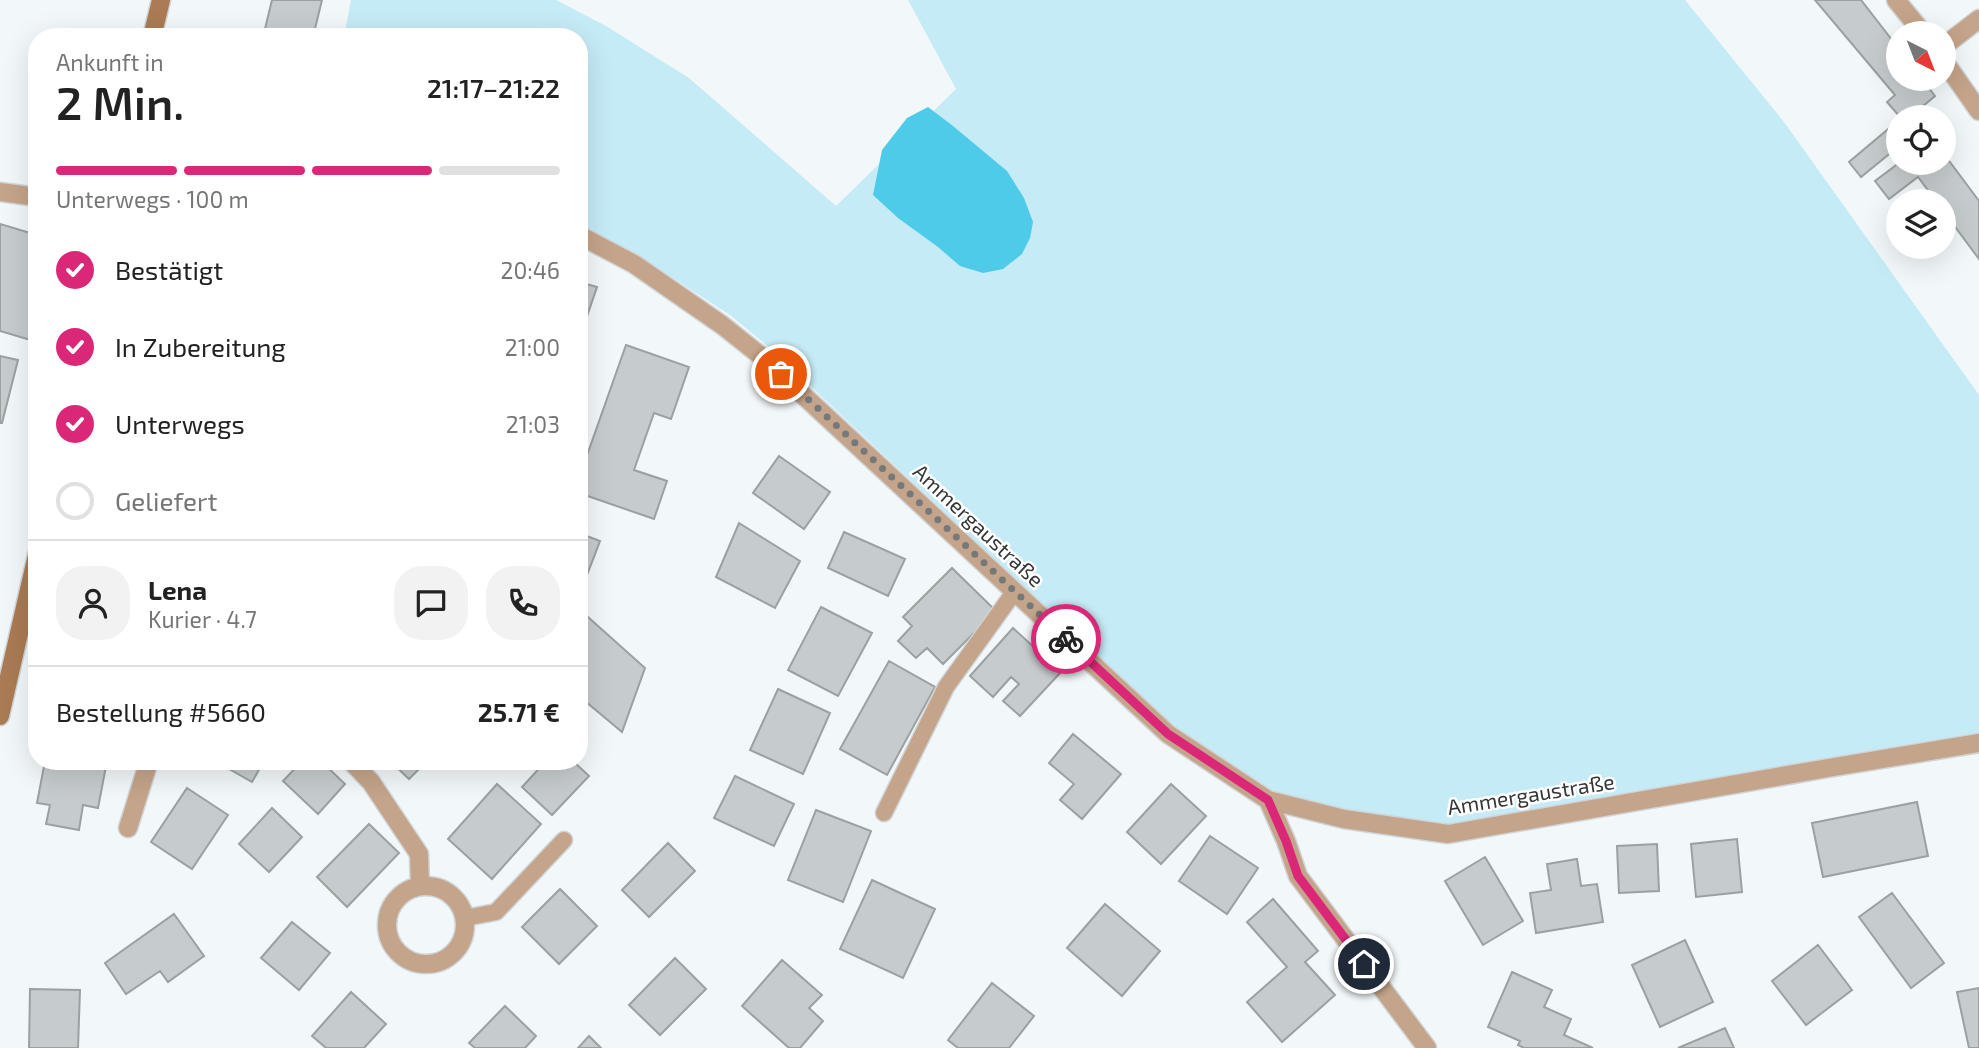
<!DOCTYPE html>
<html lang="de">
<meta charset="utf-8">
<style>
:root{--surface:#fff;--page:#f2f2f2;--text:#222;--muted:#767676;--line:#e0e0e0;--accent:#db2777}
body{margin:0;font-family:"Exo 2",sans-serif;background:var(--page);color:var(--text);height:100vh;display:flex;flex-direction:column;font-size:26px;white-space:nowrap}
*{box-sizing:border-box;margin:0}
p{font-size:23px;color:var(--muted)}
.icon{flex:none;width:38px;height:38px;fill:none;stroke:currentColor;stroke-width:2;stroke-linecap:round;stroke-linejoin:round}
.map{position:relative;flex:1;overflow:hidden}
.panel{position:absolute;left:28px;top:28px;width:560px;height:742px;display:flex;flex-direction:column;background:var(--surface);border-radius:28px;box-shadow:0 7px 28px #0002}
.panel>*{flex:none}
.needle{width:46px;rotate:138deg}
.controls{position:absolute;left:1886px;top:21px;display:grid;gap:14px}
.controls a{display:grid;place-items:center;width:70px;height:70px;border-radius:50%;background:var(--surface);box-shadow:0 7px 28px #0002;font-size:35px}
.pin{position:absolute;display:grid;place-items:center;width:60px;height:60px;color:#fff;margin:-30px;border:4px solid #fff;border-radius:50%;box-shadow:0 2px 7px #0007}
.courier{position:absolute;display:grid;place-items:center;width:70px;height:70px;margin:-35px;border:5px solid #db2777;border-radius:50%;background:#fff;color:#222;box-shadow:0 2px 9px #0007}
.head em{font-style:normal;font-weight:600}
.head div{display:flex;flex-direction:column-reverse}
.head{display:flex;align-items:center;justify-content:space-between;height:119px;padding:0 28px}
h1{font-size:46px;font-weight:600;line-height:52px}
.bar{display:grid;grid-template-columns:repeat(4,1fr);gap:10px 7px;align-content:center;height:84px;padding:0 28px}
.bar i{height:9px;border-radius:5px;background:var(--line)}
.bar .on{background:var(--accent)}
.bar p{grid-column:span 4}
.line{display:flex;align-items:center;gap:18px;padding:0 28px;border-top:2px solid var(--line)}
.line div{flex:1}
.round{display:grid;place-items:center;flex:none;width:74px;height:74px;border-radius:28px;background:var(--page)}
ol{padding:0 28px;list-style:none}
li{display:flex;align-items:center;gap:21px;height:77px}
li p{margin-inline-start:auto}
li .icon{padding:7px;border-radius:50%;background:var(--accent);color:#fff;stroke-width:4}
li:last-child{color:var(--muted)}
li i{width:38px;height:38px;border:4px solid var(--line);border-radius:50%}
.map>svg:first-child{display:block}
.green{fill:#c5ebf6}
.water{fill:#4dcbe9}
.building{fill:#c6cbcd;stroke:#9ba0a1;stroke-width:2}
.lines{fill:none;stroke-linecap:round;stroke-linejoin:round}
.lane-casing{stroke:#d0d4d6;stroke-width:19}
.street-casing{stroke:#d0d4d6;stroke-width:21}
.secondary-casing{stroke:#d0d4d6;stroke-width:21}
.lane{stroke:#c4a48a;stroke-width:16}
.street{stroke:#c4a48a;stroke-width:18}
.secondary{stroke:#aa7b54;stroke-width:18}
.done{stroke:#76797a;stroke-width:7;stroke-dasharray:0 12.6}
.route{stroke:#db2777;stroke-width:9}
.labels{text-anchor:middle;stroke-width:5;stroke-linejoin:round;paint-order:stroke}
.street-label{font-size:21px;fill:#333536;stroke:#fff}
</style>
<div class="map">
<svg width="1979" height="1048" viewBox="0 0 1979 1048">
<rect width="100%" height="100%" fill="#f2f7f9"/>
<path class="green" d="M351,0H556L606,26L689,78L836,206L956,89L908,0H1685L1784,122L1979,395V734L1448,824L1341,809L1271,790L1173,727L770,348L730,315L642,258L579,223V37H344Z"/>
<path class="water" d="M928,107L953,126L1007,171L1024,198L1033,222L1030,238L1022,254L1003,269L983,273L960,266L938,247L898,218L873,195L882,150L907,118Z"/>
<path class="building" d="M272,0H322L313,37H263Z
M1815,0H1861L1899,49V79H1922L1935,96L1910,117H1900L1887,102L1895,95Z
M1899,120V146L1861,177L1849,162Z
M1944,154L1979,201V259L1944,212V201H1936L1918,177L1889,199L1875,181L1899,163H1944Z
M0,224L37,235V342L0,331Z
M579,282L597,287L579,340Z
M626,345L689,367L671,419L654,413L634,470L667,481L654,519L579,493V478Z
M0,356L18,360L2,423H0Z
M779,456L830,492L804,529L753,493Z
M739,523L800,561L775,608L716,577Z
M844,532L905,559L888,596L828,568Z
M579,533L600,541L579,596Z
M952,568L996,611L943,664L927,648L916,658L898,641L912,626L903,617Z
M821,607L872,633L838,696L788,670Z
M579,609L645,668L622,732L579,696Z
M1013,628L1061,672L1020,716L1003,701L1019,684L1011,677L993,697L970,676Z
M889,661L935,687L887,775L840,749Z
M778,689L830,713L803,774L750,750Z
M1073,734L1121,774L1082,819L1060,800L1074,784L1049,763Z
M45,761H107L98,808L83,805L79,830L46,824L50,805L37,803Z
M215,761H264L252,782Z
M302,761H321L345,784L318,814L283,781Z
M390,761H427L409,779Z
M546,761H573L589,776L552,815L522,787Z
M735,776L794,804L774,846L714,818Z
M497,784L541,824L492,879L448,839Z
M1171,784L1206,816L1161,864L1127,832Z
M187,788L228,815L192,869L151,842Z
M1917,802L1928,856L1823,877L1812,823Z
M272,808L302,837L269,872L239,844Z
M816,810L871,831L843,902L788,880Z
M369,824L399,853L347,907L317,877Z
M1210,836L1258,868L1227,914L1179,881Z
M1737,839L1742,892L1696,897L1691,844Z
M668,843L695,871L649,917L622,890Z
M1657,844L1659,891L1619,893L1617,846Z
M1485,857L1523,921L1483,945L1445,881Z
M1577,859L1581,886L1597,884L1603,922L1536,933L1530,893L1551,890L1547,864Z
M872,880L935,909L903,978L840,949Z
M560,889L597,926L559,964L522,927Z
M1892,893L1944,963L1911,988L1859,917Z
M1273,899L1318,951L1305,962L1335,995L1282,1042L1247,1002L1287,967L1247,922Z
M1105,904L1160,951L1122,996L1067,948Z
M174,914L204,956L168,982L160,971L126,994L105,963Z
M292,922L330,953L299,990L261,958Z
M1685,940L1713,1002L1660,1027L1632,965Z
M1818,945L1852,990L1806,1025L1772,981Z
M675,958L706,989L660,1035L629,1005Z
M782,960L822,995L809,1008L823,1021L800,1048H789L742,1006Z
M1512,972L1552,990L1544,1007L1571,1019L1564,1035L1593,1048H1524L1518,1045L1520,1041L1488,1027Z
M992,983L1034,1016L1009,1048H958L948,1040Z
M1979,988V1048H1969L1957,992Z
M30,989L80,990L78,1048H29Z
M351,992L386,1024L364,1048H326L312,1036Z
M505,1006L536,1036L525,1048H475L469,1043Z
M1725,1028L1734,1048H1678Z
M589,1036L601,1048H578Z"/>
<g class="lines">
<defs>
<path id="lane" d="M884,813L946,687L1015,591
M465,918L496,912L564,840"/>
<path id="street" d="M1896,0L1923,33
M1944,46L1979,19
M1944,61L1979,111
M0,192L37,197
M579,235L634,264L722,325L761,356L1168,734L1268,800L1344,819L1448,834L1834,767L1979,743
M351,761L371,782L419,854L420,886
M1268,800L1286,841L1298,876L1427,1048
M128,828L149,761
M387 925a39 39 0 1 1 78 0a39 39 0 1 1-78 0Z"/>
<path id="secondary" d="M152,37L161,0
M0,716L37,555"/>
</defs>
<use href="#lane" class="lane-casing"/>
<use href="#street" class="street-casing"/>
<use href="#secondary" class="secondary-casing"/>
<use href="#lane" class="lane"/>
<use href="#street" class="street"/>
<use href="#secondary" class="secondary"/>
</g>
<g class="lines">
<path class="done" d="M781,374L1066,639"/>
<path class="route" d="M1066,639L1168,734L1268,800L1286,841L1298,876L1364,964"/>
</g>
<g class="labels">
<g class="street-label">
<text transform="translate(978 526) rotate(43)" y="7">Ammergaustraße</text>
<text transform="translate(1531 795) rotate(-9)" y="7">Ammergaustraße</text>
</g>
</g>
</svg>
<div class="controls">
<a><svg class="needle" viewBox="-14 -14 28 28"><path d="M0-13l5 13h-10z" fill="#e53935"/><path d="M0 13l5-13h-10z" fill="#767676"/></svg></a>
<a><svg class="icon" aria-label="locate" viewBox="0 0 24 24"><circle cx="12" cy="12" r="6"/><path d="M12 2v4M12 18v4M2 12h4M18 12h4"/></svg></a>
<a><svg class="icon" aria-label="layers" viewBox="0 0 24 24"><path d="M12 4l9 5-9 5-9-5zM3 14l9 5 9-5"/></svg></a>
</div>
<div class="pin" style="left:781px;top:374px;background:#ea580c"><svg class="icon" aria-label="bag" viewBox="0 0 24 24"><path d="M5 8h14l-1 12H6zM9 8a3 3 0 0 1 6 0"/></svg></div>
<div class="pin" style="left:1364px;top:964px;background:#1f2937"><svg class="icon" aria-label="home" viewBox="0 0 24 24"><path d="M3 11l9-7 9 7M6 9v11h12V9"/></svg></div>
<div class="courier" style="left:1066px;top:639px"><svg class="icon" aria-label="bike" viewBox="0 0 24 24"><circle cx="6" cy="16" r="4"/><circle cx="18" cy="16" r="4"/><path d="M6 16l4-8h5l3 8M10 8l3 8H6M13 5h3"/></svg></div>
<section class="panel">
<div class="head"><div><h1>2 Min.</h1><p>Ankunft in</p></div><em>21:17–21:22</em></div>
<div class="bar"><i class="on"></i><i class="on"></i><i class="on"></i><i></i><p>Unterwegs · 100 m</p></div>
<ol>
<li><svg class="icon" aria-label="check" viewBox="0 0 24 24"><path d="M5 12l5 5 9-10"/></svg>Bestätigt<p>20:46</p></li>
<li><svg class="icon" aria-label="check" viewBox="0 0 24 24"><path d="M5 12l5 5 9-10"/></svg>In Zubereitung<p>21:00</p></li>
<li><svg class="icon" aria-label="check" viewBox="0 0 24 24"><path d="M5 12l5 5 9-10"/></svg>Unterwegs<p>21:03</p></li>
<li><i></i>Geliefert</li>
</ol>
<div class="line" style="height:126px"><a class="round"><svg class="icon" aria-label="person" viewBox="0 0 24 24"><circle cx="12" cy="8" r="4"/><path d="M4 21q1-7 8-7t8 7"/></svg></a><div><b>Lena</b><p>Kurier · 4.7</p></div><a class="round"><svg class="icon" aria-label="chat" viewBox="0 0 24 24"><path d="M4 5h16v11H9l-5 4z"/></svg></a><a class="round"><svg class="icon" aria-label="phone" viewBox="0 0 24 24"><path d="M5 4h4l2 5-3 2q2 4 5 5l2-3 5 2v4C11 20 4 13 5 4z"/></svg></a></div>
<div class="line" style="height:91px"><div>Bestellung #5660</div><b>25.71 €</b></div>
</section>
</div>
